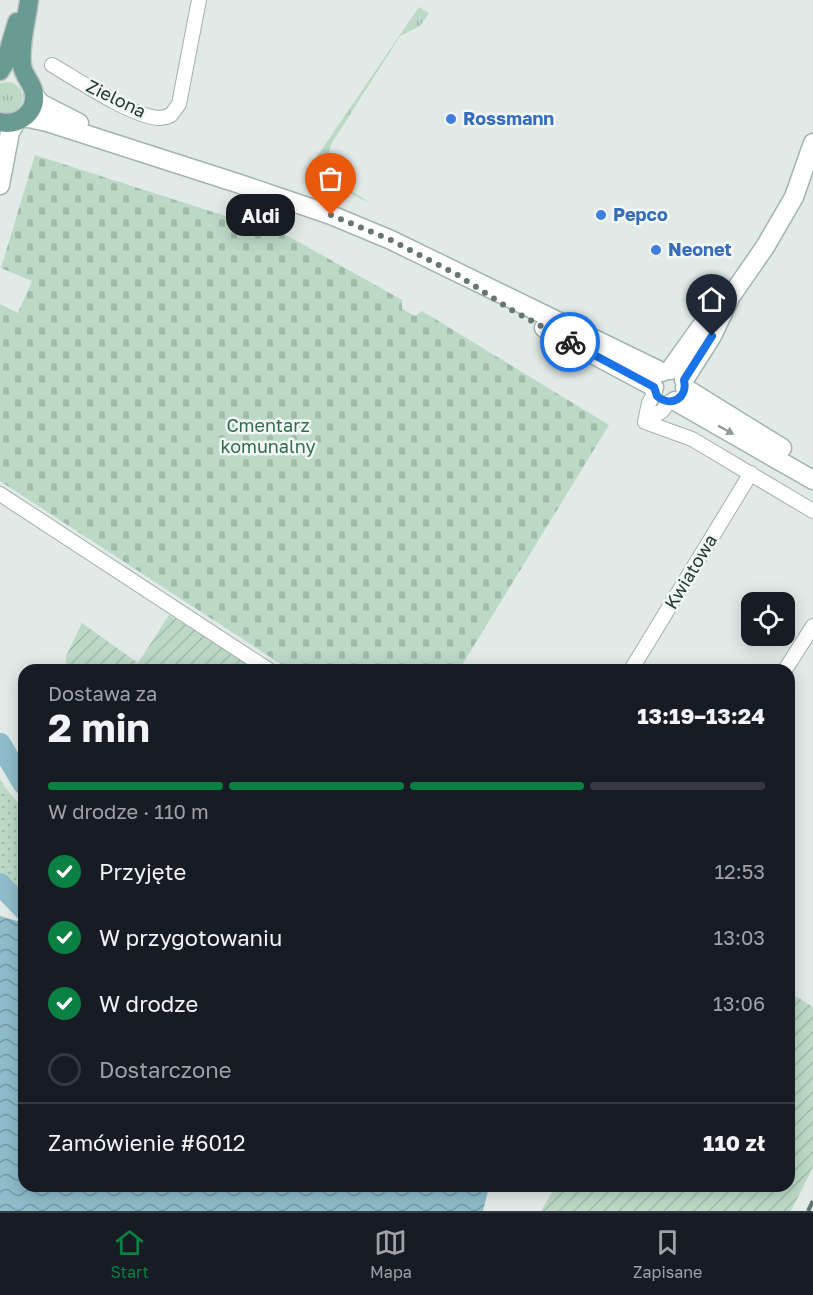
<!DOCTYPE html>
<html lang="pl">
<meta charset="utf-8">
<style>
:root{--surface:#171b24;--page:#242831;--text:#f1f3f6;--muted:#9ea1a6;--line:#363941;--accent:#0b8043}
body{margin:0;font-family:"Golos Text",sans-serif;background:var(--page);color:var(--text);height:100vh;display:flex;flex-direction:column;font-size:22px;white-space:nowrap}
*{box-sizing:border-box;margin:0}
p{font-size:20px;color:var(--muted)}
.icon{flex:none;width:33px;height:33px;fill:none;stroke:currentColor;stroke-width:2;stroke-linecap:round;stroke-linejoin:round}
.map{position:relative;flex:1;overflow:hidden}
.side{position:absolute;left:18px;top:664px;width:777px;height:528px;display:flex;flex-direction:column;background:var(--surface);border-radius:18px;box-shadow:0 3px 15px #0003}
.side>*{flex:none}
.buttons{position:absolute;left:741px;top:592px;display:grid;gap:12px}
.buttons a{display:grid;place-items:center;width:54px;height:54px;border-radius:12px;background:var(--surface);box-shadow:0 3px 15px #0003;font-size:30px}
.pin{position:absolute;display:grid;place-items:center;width:51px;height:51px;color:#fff;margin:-62px -26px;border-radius:50% 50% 50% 0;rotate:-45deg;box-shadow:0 0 6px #0007}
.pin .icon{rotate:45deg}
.courier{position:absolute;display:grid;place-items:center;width:60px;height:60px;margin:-30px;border:4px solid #1a73e8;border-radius:50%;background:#fff;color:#222;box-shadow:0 2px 8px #0007}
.bubble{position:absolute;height:42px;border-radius:18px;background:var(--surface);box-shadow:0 3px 15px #0003;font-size:20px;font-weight:700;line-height:42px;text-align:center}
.headline em{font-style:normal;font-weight:700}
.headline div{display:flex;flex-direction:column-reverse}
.headline{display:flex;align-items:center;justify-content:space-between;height:102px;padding:0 30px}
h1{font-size:39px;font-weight:700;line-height:45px}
.bar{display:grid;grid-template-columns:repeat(4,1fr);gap:9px 6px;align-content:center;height:72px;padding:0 30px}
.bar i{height:8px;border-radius:4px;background:var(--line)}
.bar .selected{background:var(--accent)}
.bar p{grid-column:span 4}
.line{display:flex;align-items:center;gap:15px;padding:0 30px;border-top:2px solid var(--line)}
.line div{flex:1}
ol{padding:0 30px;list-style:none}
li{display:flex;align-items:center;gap:18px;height:66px}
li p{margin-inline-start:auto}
li .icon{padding:6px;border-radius:50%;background:var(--accent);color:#fff;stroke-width:4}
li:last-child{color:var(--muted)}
li i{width:33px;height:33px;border:3px solid var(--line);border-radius:50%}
.tab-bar{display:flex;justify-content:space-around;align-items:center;height:84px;border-top:2px solid var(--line);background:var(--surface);font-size:16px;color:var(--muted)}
.tab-bar a{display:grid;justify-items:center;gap:3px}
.tab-bar .selected{color:var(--accent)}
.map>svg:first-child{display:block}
.grass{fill:url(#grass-tufts)}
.cemetery{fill:url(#cemetery-stones)}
.park{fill:url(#park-dots)}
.garden{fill:url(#garden-furrows)}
.water{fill:url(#water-waves)}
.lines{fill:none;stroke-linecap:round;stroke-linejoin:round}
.river{stroke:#8ebcca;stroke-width:22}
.street-casing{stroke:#a4b1ae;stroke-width:16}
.secondary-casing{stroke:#a1b5af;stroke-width:21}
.primary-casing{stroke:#bdc4c2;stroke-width:21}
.street{stroke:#fff;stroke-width:14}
.secondary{stroke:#fff;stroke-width:18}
.primary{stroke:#6a9b92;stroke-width:18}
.rail{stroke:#5e7470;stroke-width:4;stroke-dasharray:12 6;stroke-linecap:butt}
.oneway{fill:#919c9a}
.done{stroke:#667773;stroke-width:6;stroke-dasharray:0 10.8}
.route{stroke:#1a73e8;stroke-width:8}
.shop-dot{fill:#3f7fe0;stroke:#f1f7f4;stroke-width:2}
.labels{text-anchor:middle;stroke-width:5;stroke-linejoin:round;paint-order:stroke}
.street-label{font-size:18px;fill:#233935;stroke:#f1f7f4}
.shop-label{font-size:18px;font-weight:bold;fill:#366cbe;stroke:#f1f7f4;text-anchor:start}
.park-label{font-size:18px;fill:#316c4c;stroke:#f1f7f4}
</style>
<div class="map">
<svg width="813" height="1211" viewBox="0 0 813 1211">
<defs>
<pattern id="grass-tufts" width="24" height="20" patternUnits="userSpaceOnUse" patternTransform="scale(1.5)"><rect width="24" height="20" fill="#bcd9c6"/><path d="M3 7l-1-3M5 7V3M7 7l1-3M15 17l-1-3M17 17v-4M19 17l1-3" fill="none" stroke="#a1bbab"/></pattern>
<pattern id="cemetery-stones" width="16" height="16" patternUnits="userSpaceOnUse" patternTransform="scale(1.5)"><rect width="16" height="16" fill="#bcd9c6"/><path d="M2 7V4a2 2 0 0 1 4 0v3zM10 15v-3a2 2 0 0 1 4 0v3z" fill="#a1bbab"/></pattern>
<pattern id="park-dots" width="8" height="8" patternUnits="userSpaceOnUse" patternTransform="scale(1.5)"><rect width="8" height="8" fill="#bcd9c6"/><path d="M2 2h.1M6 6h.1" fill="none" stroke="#a1bbab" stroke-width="1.8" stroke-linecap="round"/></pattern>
<pattern id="garden-furrows" width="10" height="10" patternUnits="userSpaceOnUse" patternTransform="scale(1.5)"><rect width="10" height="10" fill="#bcd9c6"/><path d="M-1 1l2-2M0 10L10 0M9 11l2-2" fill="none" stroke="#a1bbab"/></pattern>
<pattern id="water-waves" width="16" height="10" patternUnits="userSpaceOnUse" patternTransform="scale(1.5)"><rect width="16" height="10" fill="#8ebcca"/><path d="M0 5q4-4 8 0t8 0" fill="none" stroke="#749aa5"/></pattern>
</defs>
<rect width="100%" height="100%" fill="#e1eae7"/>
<path class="grass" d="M419,7L429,13L420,26L400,36L332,143C327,154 329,163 338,171L334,179L371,204L307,171Z
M10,82C32,89 23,119 0,113V83Z"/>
<path class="cemetery" d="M35,155L288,236L402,300V309L415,316L422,311L609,425L459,670H290L0,481V304L18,313L32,281L1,268Z"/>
<path class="park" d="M0,778L4,786L24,810V901L0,873Z"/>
<path class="garden" d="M169,615L261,670H66V656L82,623L138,663Z
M789,992L813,1007V1167L791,1211H541L555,1187L789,1186Z"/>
<path class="water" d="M0,916L24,923V1186L489,1187L483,1211H0Z"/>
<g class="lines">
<path class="river" d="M0,744L24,784
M0,884L24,909"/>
<defs>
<path id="street" d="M52,65C78,80 129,115 158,118C162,118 167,117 171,115L179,104L199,0
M645,422L692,439L813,511
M645,422L662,411L669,402
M645,422L649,403L655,392
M0,494L269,670
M631,670L751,473
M785,670L813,626"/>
<path id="secondary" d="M34,95L40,103L79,123
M24,117L47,122L240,184L331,215L391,240L662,372
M0,185L10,132L16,122
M544,328L654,387
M670,370L700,328L719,308
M684,380L712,336L731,296L765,247L794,197L813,143
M685,388L782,448
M675,401L813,480"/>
<path id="primary" d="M0,71L5,63L17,22
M0,122C17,126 36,114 34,94C33,83 23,76 22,65C19,46 27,19 29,0"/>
</defs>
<use href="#street" class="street-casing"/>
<use href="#secondary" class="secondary-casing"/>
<use href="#primary" class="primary-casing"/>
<use href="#street" class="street"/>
<use href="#secondary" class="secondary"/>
<use href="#primary" class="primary"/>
<path class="rail" d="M808,1211L813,1201"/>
</g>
<defs><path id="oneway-solid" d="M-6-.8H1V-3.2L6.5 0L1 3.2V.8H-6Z" transform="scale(1.5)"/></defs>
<use class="oneway" href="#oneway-solid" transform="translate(726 430) rotate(29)"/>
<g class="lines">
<path class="done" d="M331,215L391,240L456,274L510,309L570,342"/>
<path class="route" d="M570,342L654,387L657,396C671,408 688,398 684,380L712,336"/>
</g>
<g class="shop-dot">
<circle cx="451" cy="119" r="6"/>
<circle cx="601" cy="215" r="6"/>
<circle cx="656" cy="250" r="6"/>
</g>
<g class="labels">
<g class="street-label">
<text transform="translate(116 99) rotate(26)" y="6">Zielona</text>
<text transform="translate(691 572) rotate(-59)" y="6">Kwiatowa</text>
</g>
<g class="shop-label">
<text x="463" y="125">Rossmann</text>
<text x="613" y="221">Pepco</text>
<text x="668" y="256">Neonet</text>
</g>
<g class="park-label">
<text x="268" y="432">Cmentarz<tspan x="268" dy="21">komunalny</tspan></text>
</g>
</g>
</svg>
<div class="buttons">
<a><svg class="icon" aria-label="locate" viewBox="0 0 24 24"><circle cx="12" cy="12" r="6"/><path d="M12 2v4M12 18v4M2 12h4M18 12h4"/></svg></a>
</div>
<div class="pin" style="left:331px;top:215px;background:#ea580c"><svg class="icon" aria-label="bag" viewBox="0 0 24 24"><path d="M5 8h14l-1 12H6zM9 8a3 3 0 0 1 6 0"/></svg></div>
<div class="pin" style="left:712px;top:336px;background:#1f2937"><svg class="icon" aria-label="home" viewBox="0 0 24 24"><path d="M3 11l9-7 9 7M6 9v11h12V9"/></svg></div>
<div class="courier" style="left:570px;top:342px"><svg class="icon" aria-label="bike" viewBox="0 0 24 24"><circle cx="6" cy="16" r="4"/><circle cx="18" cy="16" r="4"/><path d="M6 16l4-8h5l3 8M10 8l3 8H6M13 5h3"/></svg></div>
<div class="bubble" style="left:226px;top:194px;width:69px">Aldi</div>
<section class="side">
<div class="headline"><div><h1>2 min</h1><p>Dostawa za</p></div><em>13:19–13:24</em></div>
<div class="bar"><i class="selected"></i><i class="selected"></i><i class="selected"></i><i></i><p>W drodze · 110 m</p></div>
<ol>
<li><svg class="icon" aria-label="check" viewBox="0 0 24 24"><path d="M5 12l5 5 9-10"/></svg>Przyjęte<p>12:53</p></li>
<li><svg class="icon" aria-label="check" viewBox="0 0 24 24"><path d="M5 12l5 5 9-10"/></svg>W przygotowaniu<p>13:03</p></li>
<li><svg class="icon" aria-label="check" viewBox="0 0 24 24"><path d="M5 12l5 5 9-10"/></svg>W drodze<p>13:06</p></li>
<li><i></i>Dostarczone</li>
</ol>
<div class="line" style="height:78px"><div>Zamówienie #6012</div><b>110 zł</b></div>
</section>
</div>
<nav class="tab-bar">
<a class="selected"><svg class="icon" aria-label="home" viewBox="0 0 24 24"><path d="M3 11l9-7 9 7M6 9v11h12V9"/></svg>Start</a>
<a><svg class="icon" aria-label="map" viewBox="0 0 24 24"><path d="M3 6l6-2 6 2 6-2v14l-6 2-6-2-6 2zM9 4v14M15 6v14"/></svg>Mapa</a>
<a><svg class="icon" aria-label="saved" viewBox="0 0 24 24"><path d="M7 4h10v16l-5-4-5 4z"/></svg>Zapisane</a>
</nav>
